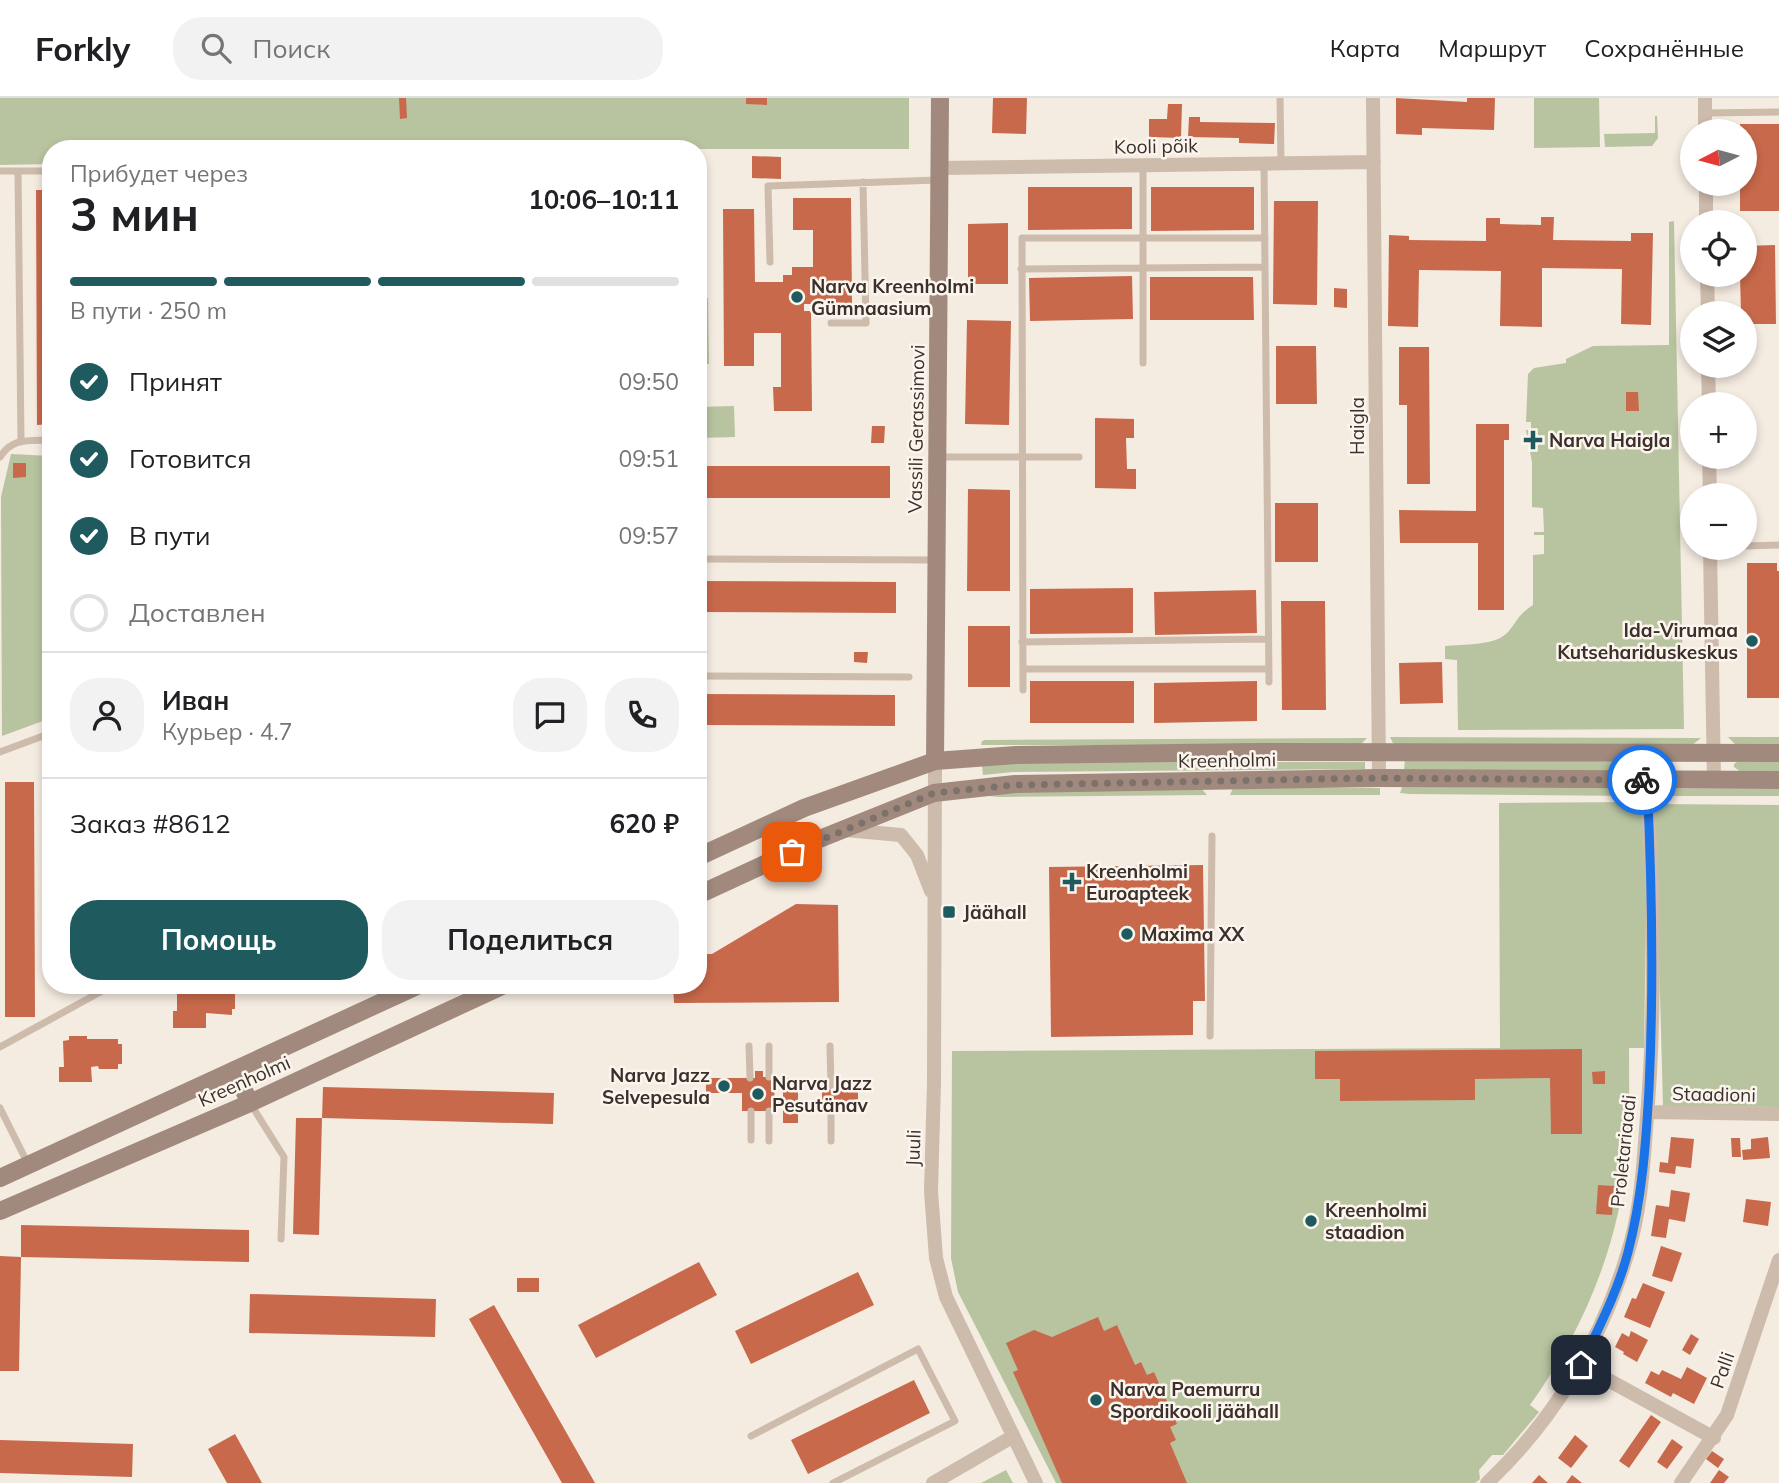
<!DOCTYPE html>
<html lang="ru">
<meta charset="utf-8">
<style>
:root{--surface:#fff;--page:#f2f2f2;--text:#202124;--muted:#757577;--line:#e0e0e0;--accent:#1f5a5e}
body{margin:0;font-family:Mulish,sans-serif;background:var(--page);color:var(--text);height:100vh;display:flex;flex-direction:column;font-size:26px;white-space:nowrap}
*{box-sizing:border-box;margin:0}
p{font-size:23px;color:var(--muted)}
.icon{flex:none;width:38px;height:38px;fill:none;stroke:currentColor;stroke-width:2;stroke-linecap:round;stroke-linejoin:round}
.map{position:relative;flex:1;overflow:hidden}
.side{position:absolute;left:42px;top:42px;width:665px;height:854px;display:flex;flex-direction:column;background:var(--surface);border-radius:28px;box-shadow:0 4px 10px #0003}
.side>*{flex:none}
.needle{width:46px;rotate:264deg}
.tools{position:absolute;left:1680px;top:21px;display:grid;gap:14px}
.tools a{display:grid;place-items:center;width:77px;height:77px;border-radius:50%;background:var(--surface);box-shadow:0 4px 10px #0003;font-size:35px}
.pin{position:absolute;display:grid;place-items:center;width:60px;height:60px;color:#fff;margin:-30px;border-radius:14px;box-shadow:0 4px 10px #0006}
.courier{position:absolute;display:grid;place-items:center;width:70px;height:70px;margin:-35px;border:5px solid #1a73e8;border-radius:50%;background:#fff;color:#222;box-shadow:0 2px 9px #0007}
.summary em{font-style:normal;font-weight:700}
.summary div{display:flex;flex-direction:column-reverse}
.summary{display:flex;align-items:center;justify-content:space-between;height:119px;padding:0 28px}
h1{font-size:46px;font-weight:700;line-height:52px}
.bar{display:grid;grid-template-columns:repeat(4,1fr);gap:10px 7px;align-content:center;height:84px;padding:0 28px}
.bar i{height:9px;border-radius:5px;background:var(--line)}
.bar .current{background:var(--accent)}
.bar p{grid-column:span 4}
.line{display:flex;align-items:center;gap:18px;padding:0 28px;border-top:2px solid var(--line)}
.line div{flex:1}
.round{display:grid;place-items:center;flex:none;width:74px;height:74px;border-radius:28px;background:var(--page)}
ol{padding:0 28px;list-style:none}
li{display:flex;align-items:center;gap:21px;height:77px}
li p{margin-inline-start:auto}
li .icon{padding:7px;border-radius:50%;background:var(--accent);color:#fff;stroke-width:4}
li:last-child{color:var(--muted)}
li i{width:38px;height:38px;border:4px solid var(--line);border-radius:50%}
.primary-button{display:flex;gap:14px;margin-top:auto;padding:14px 28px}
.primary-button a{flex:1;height:80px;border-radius:28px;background:var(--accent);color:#fff;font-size:28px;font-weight:700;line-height:80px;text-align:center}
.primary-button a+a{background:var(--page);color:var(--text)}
header{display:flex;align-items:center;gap:42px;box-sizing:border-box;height:98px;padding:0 35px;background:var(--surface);border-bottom:2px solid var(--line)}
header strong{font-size:33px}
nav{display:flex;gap:38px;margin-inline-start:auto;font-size:24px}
.search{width:490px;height:63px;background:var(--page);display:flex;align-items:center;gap:18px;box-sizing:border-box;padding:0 24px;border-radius:28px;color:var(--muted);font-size:26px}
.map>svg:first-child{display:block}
.green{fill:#b8c4a0}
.building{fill:#c8694b}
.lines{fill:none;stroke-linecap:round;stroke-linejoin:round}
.lane{stroke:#cdbbac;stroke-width:7}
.street{stroke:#cdbbac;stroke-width:14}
.secondary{stroke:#a18a7d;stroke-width:18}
.done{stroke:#7c716b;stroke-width:7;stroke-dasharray:0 12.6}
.route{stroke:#1a73e8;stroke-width:9}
.poi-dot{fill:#1f5a5e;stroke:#fbf5ee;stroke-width:2.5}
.labels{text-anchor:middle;stroke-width:5;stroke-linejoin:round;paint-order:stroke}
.street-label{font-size:19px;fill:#3b302b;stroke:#fbf5ee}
.poi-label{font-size:19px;font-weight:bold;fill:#3b302b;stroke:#fbf5ee;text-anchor:start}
</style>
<header>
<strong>Forkly</strong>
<div class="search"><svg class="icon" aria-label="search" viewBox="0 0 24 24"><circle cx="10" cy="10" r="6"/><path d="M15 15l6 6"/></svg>Поиск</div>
<nav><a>Карта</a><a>Маршрут</a><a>Сохранённые</a></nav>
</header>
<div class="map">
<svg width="1779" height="1385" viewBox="0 0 1779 1385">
<rect width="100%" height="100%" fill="#f4ebe1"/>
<path class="green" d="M0,0H909V51H51V66L0,67Z
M1534,0H1599L1600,49L1534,50Z
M1655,18H1657L1658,40L1652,48L1605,49L1604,36L1655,35Z
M1674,123L1684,631L1458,632L1457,562L1445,561V548C1463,546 1492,548 1506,536C1517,525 1517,517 1533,507V457L1544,456V437H1534V434H1544L1543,410L1532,409V364L1526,332H1531V324H1526L1528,276L1534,270L1566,265V261L1593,248L1669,247V124Z
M698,200H708L709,266H698Z
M734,308L735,339L698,340V309Z
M11,356L51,358V620L2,638L1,399Z
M1390,639L1701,640L1691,648L1397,647L1393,645Z
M1728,639H1779V647H1736Z
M1367,640L1361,646L1353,647H981L982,643L985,642Z
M1405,661L1634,664V673L1404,672Z
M1011,664H1365V671L1013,674L983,677L982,668Z
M1737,664H1779V673L1741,674L1734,669V666Z
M1200,689L1207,697L998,699L989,698L988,696L1068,690Z
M1402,689L1626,690L1637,698L1409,696L1400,695Z
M1233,690H1380V697H1230Z
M1658,691H1779V698H1654Z
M1634,704L1641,705L1647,761L1644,950H1629C1629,986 1630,1022 1627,1057C1619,1148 1583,1233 1530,1307L1539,1314L1503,1357H1492L1479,1372L1480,1381L1475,1385H1056L958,1194L951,1160L952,953L1500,950L1499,705Z
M1655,706L1779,707V1009L1663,1008Z
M1006,1372L1013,1385H981Z"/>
<path class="building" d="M399,0H406L407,20L400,21Z
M746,0H767V7L746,6Z
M993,0H1027L1026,36L992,35Z
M1396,0L1467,4V0H1495L1494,32L1422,30V37L1396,36Z
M1168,6H1182L1181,40L1149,39V21H1167Z
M1189,19H1200V24L1275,25L1274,46L1239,45V40L1188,39Z
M1740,26H1779V113H1740V86H1745V33H1740Z
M752,58L781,59V81L752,80Z
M1028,89H1132V131L1028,132Z
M1151,89H1254V132L1151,133Z
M36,92H51V326L37,327Z
M793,100H851L852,206H804V213H811L812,313H774L773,289H781V235H754V268H724L723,111H754L755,184H783V177H792V169H813V132H793Z
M1274,103H1318L1317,207L1273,206Z
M1541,119H1554L1553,142L1631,143V135H1653L1651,227L1621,226L1622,171L1542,170V229L1500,228L1501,173L1419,172L1418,229L1388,228L1389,137L1409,138V142L1486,143V120H1500V126L1541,127Z
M1008,125V186H968V126Z
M1775,147L1776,226H1745V215H1741L1740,177H1745V148Z
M1132,178L1133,221L1030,223L1029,180Z
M1150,179H1253L1254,222H1150Z
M1334,190L1347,191V210L1334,209Z
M967,222L1011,223L1009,327L965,326Z
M1276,248H1316L1317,306H1276Z
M1399,249H1429L1430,386H1407V307H1399Z
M1626,294H1638L1639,313H1626Z
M1095,320L1134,321V340H1126L1127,371H1136V391L1095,390Z
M1476,326H1509V342H1504V512H1478V445H1400L1399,412L1476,413Z
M872,328H885L884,345H871Z
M13,365H26V379L13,380Z
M698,368H890V400H698Z
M968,391L1010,392V493H967Z
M1275,405H1318V464H1275Z
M1747,465H1777V473H1779V600H1747Z
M698,483L896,484V515L698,514Z
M1133,490V535L1030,536V491Z
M1256,492L1257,535L1155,537L1154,494Z
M1281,503H1325L1326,612H1282Z
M968,528H1010V589H968Z
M854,554H868L867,565L854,564Z
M1442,564L1443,605L1400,606L1399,565Z
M1030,583H1134V625H1030Z
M1257,583V623L1154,625V585Z
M698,596L895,597V628L698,627Z
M5,684H34L35,919H5Z
M1203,767L1205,903H1193V937L1051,939L1049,769Z
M796,806L838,807L839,904L674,905L673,887H698V856H712Z
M177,887L232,888V892H235V911H232V917L206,915V930H173V913H177Z
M69,938H87V941H118V946H122V966H118V971H99L98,968L91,969L92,984H59V969H64L63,943L69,942Z
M1582,951V1036H1551L1550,980L1475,981V1002L1340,1003V981H1315V953Z
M755,973H763V979H774L775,1013H742V995H706V980H755Z
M1605,973V986H1593L1592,974Z
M783,980H798V1025H783Z
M323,989L554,995L553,1026L322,1020L319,1137L293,1136L296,1020H322Z
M858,989V1011H822V990Z
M1671,1039L1694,1041L1691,1070L1676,1068L1675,1076L1659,1074L1660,1064L1668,1065Z
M1768,1039L1770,1060L1743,1062L1742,1052L1751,1051V1041Z
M1731,1040H1740L1741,1059H1732Z
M1598,1087L1614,1088L1612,1117L1596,1116Z
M1671,1092L1690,1095L1685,1124L1669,1121L1666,1140L1651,1138L1656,1107L1669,1109Z
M1746,1101L1771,1104L1768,1128L1743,1124Z
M21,1127L249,1132V1164L21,1159Z
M1661,1148L1682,1155L1672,1184L1652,1178Z
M0,1158L21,1159L19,1273H0Z
M699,1164L717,1197L596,1260L578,1227Z
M858,1174L874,1207L751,1266L735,1233Z
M517,1180H539V1194H517Z
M1643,1185L1665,1194L1650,1230L1624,1219L1632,1200L1636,1201Z
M250,1196L436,1201L435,1239L249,1235Z
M494,1207L595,1385H562L469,1221Z
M1098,1219L1104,1233L1117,1227L1135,1267L1141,1264L1147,1277L1154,1274L1177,1326L1170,1329L1176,1342L1170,1345L1187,1385H1062L1013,1274L1018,1272L1006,1245L1034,1232L1052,1239Z
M1631,1233L1648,1242L1637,1264L1623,1256L1624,1254L1615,1249L1622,1235L1629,1239Z
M1691,1236L1699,1241L1690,1257L1682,1252Z
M1687,1269L1707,1280L1694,1306L1673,1295L1671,1299L1645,1285L1651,1273L1659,1277L1662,1272L1681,1281Z
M914,1282L930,1315L808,1376L791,1342Z
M1651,1317L1661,1324L1629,1370L1619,1363Z
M235,1336L262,1385H227L208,1351Z
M1575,1337L1588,1348L1571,1370L1558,1360Z
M1672,1341L1683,1349L1667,1371L1657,1364Z
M0,1342L133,1346L132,1379L0,1375Z
M1712,1353L1724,1361L1718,1370L1706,1361Z
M1719,1372L1729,1379L1724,1385H1710Z
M1539,1377L1548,1385H1532Z
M1572,1377L1582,1385H1566Z"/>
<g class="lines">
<path class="lane" d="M1280,0L1281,65
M1705,15L1779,14
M1264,66L1269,584
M0,73H51
M18,73L21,343
M770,164L768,88L938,82
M1021,171L1265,169
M831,225H866L863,84
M1143,265V67
M0,359C13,339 29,343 51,342
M940,359H1079
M1745,448L1779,447
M698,461L936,462
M1022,544L1268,541
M1023,571H1269
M698,578L909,579
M1023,592L1022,140H1265
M0,654L51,635
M1210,938L1212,738
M749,948L750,980
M830,948L831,989
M0,949L113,887
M769,979V948
M250,1005L284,1059L281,1141
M0,1010L28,1066
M831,1011V1043
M751,1013V1042
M769,1013V1043
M751,1338L918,1251L955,1323L833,1385"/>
<path class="street" d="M1373,0L1379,680
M1705,0V33
M939,70L1374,64
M1706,86V124
M1707,177L1708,215
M1708,268L1709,306
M1709,359L1710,397
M1710,450L1714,682
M935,663L934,985L931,1093L936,1160L946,1199L1036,1385
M845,732L901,737L917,757L931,793
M1648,1014L1779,1016
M1581,1267L1714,1340
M933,1385L1012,1339
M1487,1385C1553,1323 1601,1244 1627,1157C1640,1117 1643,1073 1646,1031C1653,952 1654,872 1652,793C1651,747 1646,701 1649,655
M1681,1385L1727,1317L1779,1162"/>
<path class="secondary" d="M935,663L940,0
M698,759L804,710L935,663L1016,657L1258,654L1779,655
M698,797L817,742L934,695L1015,686L1379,680L1779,682
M234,972L250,1005
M0,1080L419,887
M0,1113L250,1005L504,887"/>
</g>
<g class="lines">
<path class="done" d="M792,754L934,695L1015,687L1379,680L1642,682"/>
<path class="route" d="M1581,1267C1598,1231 1618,1193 1628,1154C1642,1101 1646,1045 1649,991C1654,887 1652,785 1647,682H1642"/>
</g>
<g class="poi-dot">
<circle cx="797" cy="199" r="7"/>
<path d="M1529.5 331.5h7v7h7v7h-7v7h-7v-7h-7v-7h7z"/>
<circle cx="1752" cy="543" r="7"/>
<path d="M1068.5 773.5h7v7h7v7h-7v7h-7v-7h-7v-7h7z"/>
<rect x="942" y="807" width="14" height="14" rx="3.5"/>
<circle cx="1127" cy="836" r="7"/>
<circle cx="724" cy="988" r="7"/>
<circle cx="758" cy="996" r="7"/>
<circle cx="1311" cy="1123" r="7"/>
<circle cx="1096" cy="1302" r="7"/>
</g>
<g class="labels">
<g class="street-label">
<text transform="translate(1156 48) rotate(-1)" y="7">Kooli põik</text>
<text transform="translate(1357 328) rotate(-90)" y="7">Haigla</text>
<text transform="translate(916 331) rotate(-89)" y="7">Vassili Gerassimovi</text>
<text transform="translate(1227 662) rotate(-1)" y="7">Kreenholmi</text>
<text transform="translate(244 983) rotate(-24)" y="7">Kreenholmi</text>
<text transform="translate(1714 996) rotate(1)" y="7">Staadioni</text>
<text transform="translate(913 1050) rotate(-88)" y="7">Juuli</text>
<text transform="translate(1623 1053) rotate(-84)" y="7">Proletariaadi</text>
<text transform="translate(1722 1272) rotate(-71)" y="7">Palli</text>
</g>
<g class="poi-label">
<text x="811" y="195">Narva Kreenholmi<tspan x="811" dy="22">Gümnaasium</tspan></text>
<text x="1549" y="349">Narva Haigla</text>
<text x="1738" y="539" text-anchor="end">Ida-Virumaa<tspan x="1738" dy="22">Kutsehariduskeskus</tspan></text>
<text x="1086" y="780">Kreenholmi<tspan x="1086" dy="22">Euroapteek</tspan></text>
<text x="963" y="821">Jäähall</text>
<text x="1141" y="843">Maxima XX</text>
<text x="710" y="984" text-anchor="end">Narva Jazz<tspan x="710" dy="22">Selvepesula</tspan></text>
<text x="772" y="992">Narva Jazz<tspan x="772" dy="22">Pesutänav</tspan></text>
<text x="1325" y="1119">Kreenholmi<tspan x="1325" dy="22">staadion</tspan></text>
<text x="1110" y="1298">Narva Paemurru<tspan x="1110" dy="22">Spordikooli jäähall</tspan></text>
</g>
</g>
</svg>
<div class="tools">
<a><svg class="needle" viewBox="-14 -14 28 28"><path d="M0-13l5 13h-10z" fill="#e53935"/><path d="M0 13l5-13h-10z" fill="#757577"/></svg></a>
<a><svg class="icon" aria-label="locate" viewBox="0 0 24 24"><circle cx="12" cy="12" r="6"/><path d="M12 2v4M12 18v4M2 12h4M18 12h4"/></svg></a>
<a><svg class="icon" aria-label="layers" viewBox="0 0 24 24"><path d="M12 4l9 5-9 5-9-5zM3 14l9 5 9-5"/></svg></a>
<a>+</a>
<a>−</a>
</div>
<div class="pin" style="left:792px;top:754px;background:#ea580c"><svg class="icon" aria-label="bag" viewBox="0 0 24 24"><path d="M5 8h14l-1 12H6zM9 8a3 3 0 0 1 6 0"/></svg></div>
<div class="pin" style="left:1581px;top:1267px;background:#1f2937"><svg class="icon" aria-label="home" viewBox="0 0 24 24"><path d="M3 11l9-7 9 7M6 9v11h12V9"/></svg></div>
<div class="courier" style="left:1642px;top:682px"><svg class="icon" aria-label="bike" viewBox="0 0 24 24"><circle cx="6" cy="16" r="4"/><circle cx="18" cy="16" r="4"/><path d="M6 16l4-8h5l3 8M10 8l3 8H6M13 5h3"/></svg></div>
<section class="side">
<div class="summary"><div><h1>3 мин</h1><p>Прибудет через</p></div><em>10:06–10:11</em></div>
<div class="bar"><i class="current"></i><i class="current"></i><i class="current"></i><i></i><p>В пути · 250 m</p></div>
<ol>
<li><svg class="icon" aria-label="check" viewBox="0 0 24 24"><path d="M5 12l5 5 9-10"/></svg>Принят<p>09:50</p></li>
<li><svg class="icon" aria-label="check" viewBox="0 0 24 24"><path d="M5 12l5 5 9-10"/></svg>Готовится<p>09:51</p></li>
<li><svg class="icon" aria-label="check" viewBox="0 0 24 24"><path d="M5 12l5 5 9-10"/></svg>В пути<p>09:57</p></li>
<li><i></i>Доставлен</li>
</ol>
<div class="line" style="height:126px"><a class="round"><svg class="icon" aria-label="person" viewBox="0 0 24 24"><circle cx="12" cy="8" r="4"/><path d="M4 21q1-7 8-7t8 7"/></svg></a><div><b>Иван</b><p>Курьер · 4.7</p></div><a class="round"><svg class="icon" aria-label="chat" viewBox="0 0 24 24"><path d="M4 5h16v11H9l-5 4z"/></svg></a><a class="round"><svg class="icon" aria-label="phone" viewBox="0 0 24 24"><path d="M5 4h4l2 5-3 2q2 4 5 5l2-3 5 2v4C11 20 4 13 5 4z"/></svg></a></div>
<div class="line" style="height:91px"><div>Заказ #8612</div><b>620 ₽</b></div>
<div class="primary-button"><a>Помощь</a><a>Поделиться</a></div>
</section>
</div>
